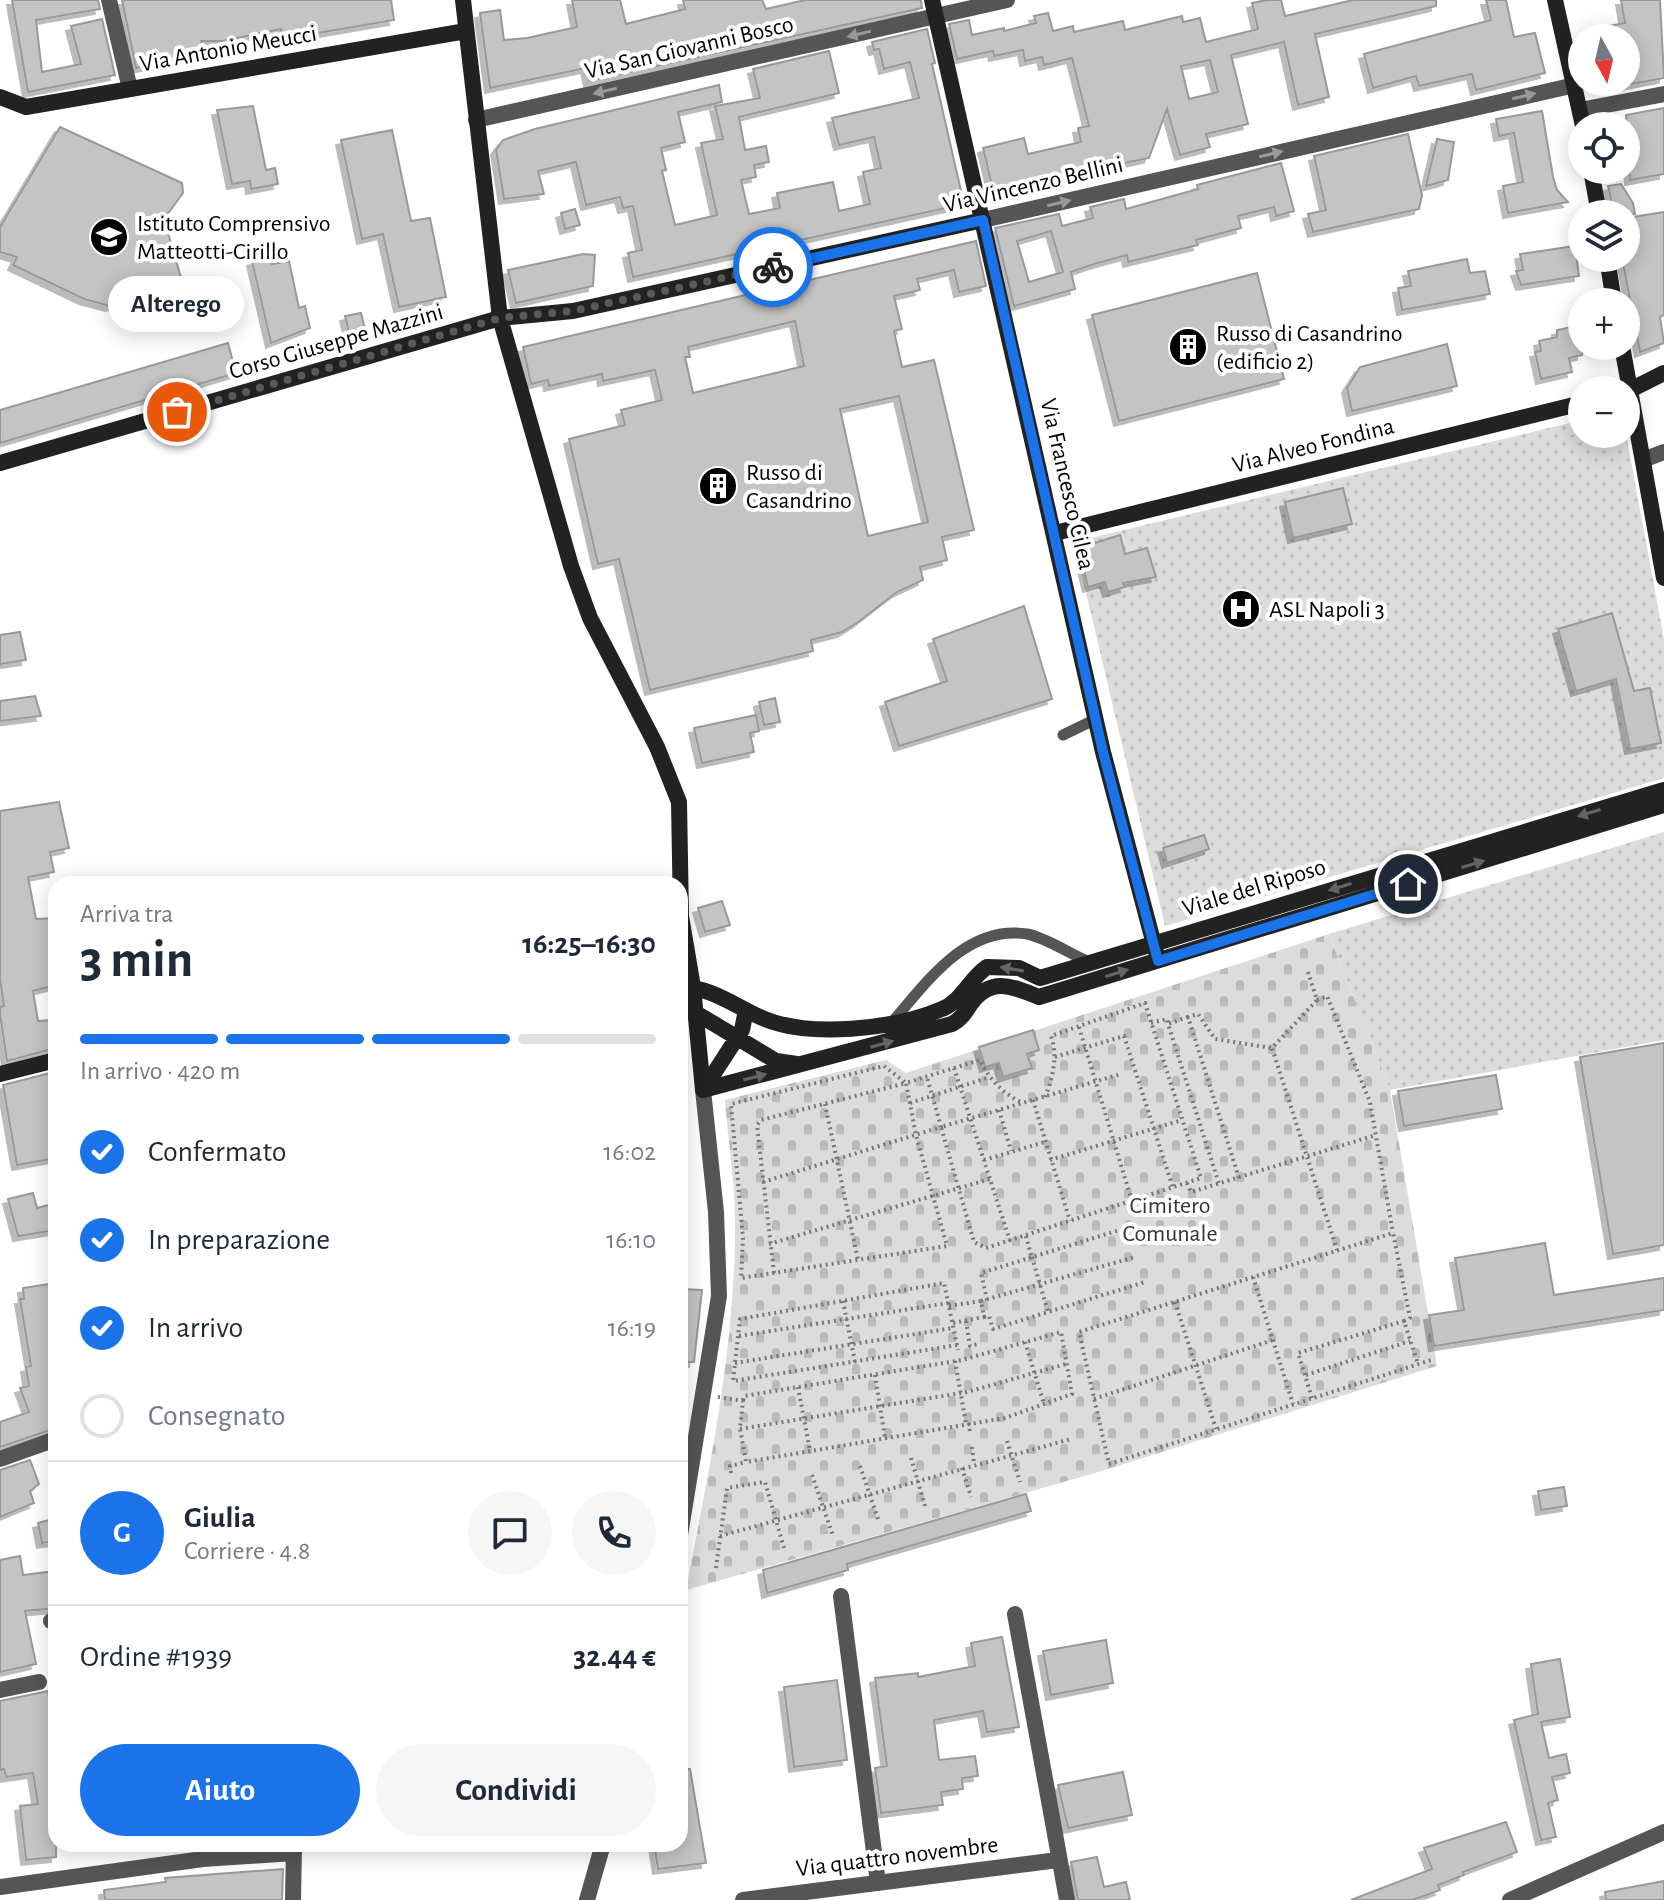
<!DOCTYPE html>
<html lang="it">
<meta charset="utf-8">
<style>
:root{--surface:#fff;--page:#f6f6f7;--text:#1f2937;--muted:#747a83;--line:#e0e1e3;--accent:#1a73e8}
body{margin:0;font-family:"Alegreya Sans",sans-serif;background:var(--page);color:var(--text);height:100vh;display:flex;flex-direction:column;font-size:30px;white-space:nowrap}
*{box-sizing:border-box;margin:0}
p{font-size:26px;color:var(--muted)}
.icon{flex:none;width:44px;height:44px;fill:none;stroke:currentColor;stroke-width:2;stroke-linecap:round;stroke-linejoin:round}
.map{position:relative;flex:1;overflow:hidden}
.side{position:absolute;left:48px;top:876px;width:640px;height:976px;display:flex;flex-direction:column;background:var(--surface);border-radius:24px;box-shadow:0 4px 20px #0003}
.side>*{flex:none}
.needle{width:52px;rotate:172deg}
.tools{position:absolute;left:1568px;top:24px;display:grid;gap:16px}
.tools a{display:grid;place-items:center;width:72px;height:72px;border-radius:50%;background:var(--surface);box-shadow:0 4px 20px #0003;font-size:40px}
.pin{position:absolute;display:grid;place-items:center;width:68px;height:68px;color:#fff;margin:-34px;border:4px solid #fff;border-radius:50%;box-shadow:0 2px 8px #0007}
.courier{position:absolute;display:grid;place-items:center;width:80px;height:80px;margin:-40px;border:6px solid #1a73e8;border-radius:50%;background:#fff;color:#222;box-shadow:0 2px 10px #0007}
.bubble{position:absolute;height:56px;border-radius:28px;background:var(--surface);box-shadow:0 4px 20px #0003;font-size:26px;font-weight:700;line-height:56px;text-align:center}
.overview em{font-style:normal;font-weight:700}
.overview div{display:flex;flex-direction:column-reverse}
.overview{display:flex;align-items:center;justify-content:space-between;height:136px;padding:0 32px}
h1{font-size:52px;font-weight:700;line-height:60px}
.bar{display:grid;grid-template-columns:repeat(4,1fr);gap:12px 8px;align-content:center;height:96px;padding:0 32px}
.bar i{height:10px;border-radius:6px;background:var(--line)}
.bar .selected{background:var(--accent)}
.bar p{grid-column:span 4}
.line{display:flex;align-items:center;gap:20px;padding:0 32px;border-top:2px solid var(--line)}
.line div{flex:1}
.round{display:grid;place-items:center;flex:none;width:84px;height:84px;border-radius:42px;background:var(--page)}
ol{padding:0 32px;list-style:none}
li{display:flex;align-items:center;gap:24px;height:88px}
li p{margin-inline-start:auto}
li .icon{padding:8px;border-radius:50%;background:var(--accent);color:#fff;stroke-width:4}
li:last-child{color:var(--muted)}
li i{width:44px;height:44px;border:4px solid var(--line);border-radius:50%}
.button{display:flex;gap:16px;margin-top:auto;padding:16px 32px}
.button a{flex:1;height:92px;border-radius:48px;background:var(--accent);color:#fff;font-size:32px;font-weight:700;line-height:92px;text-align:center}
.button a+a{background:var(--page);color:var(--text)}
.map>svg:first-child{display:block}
.grass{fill:url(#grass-dots)}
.cemetery{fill:url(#cemetery-stones)}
.building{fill:#c4c4c4;stroke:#999;stroke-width:2;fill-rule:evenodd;filter:url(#shadow)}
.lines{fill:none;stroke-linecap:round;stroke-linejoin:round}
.path{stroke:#777;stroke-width:4;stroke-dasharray:2 4;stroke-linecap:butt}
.lane{stroke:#555;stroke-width:11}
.street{stroke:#555;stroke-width:16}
.secondary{stroke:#222;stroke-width:16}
.oneway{fill:#999}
.oneway2{fill:#646464}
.done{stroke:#595959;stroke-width:8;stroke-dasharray:0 14.4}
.route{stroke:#1a73e8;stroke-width:10}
.labels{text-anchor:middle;stroke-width:8;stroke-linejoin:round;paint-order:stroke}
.street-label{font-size:24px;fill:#000;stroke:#fff}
.poi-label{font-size:24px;fill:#000;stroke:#fff;text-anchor:start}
.park-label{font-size:24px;fill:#333;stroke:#fff}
</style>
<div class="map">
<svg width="1664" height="1900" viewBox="0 0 1664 1900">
<defs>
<pattern id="grass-dots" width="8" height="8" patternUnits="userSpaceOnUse" patternTransform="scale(2)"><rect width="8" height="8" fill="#dcdcdc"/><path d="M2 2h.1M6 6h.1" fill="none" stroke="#bbb" stroke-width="1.8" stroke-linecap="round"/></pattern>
<pattern id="cemetery-stones" width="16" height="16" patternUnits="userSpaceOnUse" patternTransform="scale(2)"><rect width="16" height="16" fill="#dcdcdc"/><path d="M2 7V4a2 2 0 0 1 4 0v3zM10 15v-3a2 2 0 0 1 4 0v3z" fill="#bbb"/></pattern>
<filter id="shadow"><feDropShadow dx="-5" dy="5" stdDeviation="0" flood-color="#0004"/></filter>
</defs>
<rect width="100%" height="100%" fill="#fff"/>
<path class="grass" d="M1582,420V434H1626L1664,639V778L1165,926L1074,542Z
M1664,832V1040L1390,1090L1329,934Z"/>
<path class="cemetery" d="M1329,934L1390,1090L1437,1366L1095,1473L686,1590C709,1470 736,1345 735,1222C735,1182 728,1140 725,1100L886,1060L906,1073Z"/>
<path class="building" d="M12,0H98L100,9L36,20L42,72L81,64L71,26L102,19L115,75L28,92Z
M122,0H391L394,20L283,39L281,29L222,41H201L204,54L136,68Z
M572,0H620L626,24L685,9L683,0H762L766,9L805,0H921L922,8L589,81L586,68L490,88L480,13L500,10L504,40L527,38L577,27Z
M1267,0H1281L1285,16L1353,0H1436V6L1315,34L1329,97L1298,105L1284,42L1231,55L1248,124L1206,134L1210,147L1180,155L1167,109L1149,158L993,190L983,148L1024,138L1028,154L1081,142L1078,128L1089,126L1072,58L1044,65L1042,57L1025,61L1023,50L994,56L993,51L957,59L949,24L969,20L972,35L1004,28V31L1036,23L1034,16L1048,13L1053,31L1073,26L1074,32L1123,21L1125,30L1182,16L1183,22L1200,18L1206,42L1258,29L1252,3ZM1210,60L1218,92L1189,99L1181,66Z
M1486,0H1506L1514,37L1535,33L1545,73L1476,90L1472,74L1419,86L1416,76L1373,88L1364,54L1491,20Z
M1621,0H1660L1664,78L1626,85V38H1588L1587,30L1625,23Z
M927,29L935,63L932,64L964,204L633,277L628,253L642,250L633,206L623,208L620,197L586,205L576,162L538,171L544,194L504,199L496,150L503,140L535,129L719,85L722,102L678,112L685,142L661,148L666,170L662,171L675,225L717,215L701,143L723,139L715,106L760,98L753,69L829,51L839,93L739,117L745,150L766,146L769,162L754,165L756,177L741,180L749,214L780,208L777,193L833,182L839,211L870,204L863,172L881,168L874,137L839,145L832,118L919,98L910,62L884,69L879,49L874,50L872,42Z
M253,106L266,170L275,168L278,184L251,189L250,181L232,184L217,110Z
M1664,108V174L1630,180L1626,115Z
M1542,111L1553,177L1557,190L1568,202L1508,213L1503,186L1523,182L1514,133L1499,136L1496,119Z
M60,127L182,183L183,193L164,219L184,288L110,306L84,299L13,265L17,257L0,252V227Z
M392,130L411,221L430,218L446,297L399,307L383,234L362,239L341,140Z
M1408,134L1422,195L1419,209L1313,232L1308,214L1326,210L1314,156Z
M1437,139L1454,142L1448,180L1426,186Z
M1281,163L1294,211L1276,216L1274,207L1238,216L1241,228L1196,240L1198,245L1128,262L1127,255L1094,264L1071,272L1075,289L1014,306L995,228L1059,214L1062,226L1093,218L1090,207L1124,199L1126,209L1198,189L1197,185ZM1051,231L1063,272L1029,282L1017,241Z
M1621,184L1633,203L1635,214H1614L1608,186Z
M575,209L580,225L565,229L561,213Z
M1664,212V315L1660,317L1664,343L1640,352L1622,258H1626V218Z
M976,241L986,286L959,292L954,270L917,279L920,290L894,296L902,329L894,331L902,367L934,360L974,530L942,537L947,560L920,567L923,580L897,592L857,623L842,632L811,640L813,651L650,690L619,559L598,564L569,439L625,425L621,410L662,400L655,370L603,381L602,374L549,386L548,380L531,384L523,347ZM795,321L804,366L693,393L685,357H690L688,347ZM899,396L928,522L868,536L840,409Z
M1575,246L1579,276L1521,285L1516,271L1523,270L1520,254Z
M583,254L595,255L593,286L516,303L508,270Z
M270,256L272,264L289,261L299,308L305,306L310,328L271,343L252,261Z
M1467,259L1470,273L1485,271L1490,294L1402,310L1398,288L1411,286L1408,271Z
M1257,273L1284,379L1119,421L1092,315Z
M361,313L366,333L350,337L345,316Z
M1582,325V355L1569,358L1572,372L1541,379L1535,352L1541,351L1539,341L1557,337V330Z
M228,343L236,373L0,443V410Z
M1447,344L1457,386L1352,411L1347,388L1360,367Z
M1343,488L1352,524L1293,538L1285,502Z
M1120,535L1125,554L1147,548L1156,577L1123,583L1125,587L1108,592L1105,582L1088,587L1083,567L1088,566L1082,547Z
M1024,606L1052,699L899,746L885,702L947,681L933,639Z
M1612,613L1634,691L1650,688L1661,743L1630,749L1616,679L1576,691L1558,629Z
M20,632L26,660L0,664V635Z
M35,696L41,716L0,721V701Z
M775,698L780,722L764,725L759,702Z
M756,715L759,731L750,733L754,752L702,763L694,728Z
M59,802L69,848L50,852L54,872L28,877L36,919L56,918V985L33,991L38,1021L52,1020L56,1048L7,1061L0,1014V1007L4,1006L0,979V811Z
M1204,835L1209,849L1167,863L1163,848Z
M722,901L730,925L705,932L698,908Z
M1033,1030L1039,1050L1027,1054L1032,1068L1003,1077L999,1063L985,1067L979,1047Z
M1664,1043V1245L1613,1254L1580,1057Z
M54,1072L56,1158L17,1165L3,1085Z
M1496,1075L1502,1109L1404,1126L1398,1091Z
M33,1193L37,1208L56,1203V1230L18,1236L8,1199Z
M1545,1243L1554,1295L1664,1278V1310L1434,1346L1429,1315L1464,1310L1455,1258Z
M56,1283V1428L0,1447V1422L29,1412L20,1388L29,1386L26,1367L31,1366L20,1299H24L23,1288Z
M680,1289L702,1290L694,1362H680Z
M30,1460L39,1484L30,1491L34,1503L0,1517V1470Z
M1564,1487L1567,1506L1541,1510L1538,1491Z
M1026,1494L1031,1511L847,1564L848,1570L767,1593L763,1570Z
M56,1518V1541L42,1543L38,1523Z
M20,1556L23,1575L56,1571V1608L25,1611L36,1664L0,1672V1560Z
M1002,1637L1019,1727L987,1732L983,1711L934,1720L939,1760L975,1756L978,1776L962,1778L963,1789L941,1792L943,1805L881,1813L875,1768L887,1766L875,1678L918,1673V1677L975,1666L971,1643Z
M1106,1640L1113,1683L1051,1695L1043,1651Z
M1560,1659L1570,1717L1541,1722L1549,1758L1566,1754L1570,1773L1552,1777L1558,1800L1548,1803L1556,1837L1541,1840L1514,1720L1538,1714L1531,1664Z
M837,1680L847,1760L794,1767L784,1687Z
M48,1691L56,1734V1857L26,1860L20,1806L38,1804L33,1773L6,1777L4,1769L0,1770V1701Z
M680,1769H690L706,1863L658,1869L654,1844H680Z
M1123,1772L1132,1815L1068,1828L1058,1785Z
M1506,1822L1517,1852L1463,1872L1464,1875L1438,1885L1440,1890L1413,1900H1351L1432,1869L1424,1848Z
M1097,1857L1104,1887L1126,1882L1130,1900H1078L1071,1862Z
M283,1869L282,1900H105L104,1890L166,1882L165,1878Z
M1664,1881V1900H1606L1605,1892Z"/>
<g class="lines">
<path class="path" d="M1308,972L1317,1000L1272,1048L1337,1250
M1317,1000L1327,996L1370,1102L1393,1233
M1188,1017L1168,1024L1219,1184
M1151,1023L1167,1019L1168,1024
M1079,1027L1132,1201
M1055,1057L1124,1036L1173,1188
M954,1068L1010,1241
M1045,1097C1053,1078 1058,1056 1051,1036L1145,1003L1201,1178L986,1248L974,1242L941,1127L1121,1074
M1033,1100L1070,1221
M910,1103L990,1077
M825,1104L858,1260
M999,1110L1011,1151
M984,1160L1045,1142
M1050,1160L1182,1120
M1239,1178L1188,1017L1198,1014L1215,1039L1272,1048
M763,1182L941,1127L927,1077
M1187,1183L1191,1192L1376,1135
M1026,1236L1031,1255
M769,1244L990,1179
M1032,1257L1048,1312
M774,1273L757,1125L761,1120L906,1083L916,1135L947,1246L741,1278L743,1238L731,1104L884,1066L906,1083L980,1060C988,1078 1004,1095 1023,1103
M1253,1277L1293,1404
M987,1300L981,1273L1126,1228
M843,1301L855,1362
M981,1301L1135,1257
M1175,1302L1216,1429
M949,1306L981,1301L984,1317L953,1323
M984,1317L989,1316L993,1329L1145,1282
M966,1321L970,1346L978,1344
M1404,1321L1410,1318L1393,1233L1079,1332L1109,1464L1431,1360
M739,1336L948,1303
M1025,1342L1044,1404
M957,1345L733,1381L740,1319L944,1283L957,1345L958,1350
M955,1361L966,1424
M735,1363L953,1328
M875,1375L885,1438
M1306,1375L1410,1341
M798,1387L810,1451
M718,1397L743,1401L740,1429L746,1462L1005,1418L1072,1394L1061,1332L962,1360L744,1396L743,1401
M1312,1398L1298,1353L1404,1321L1418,1364
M1094,1399L1273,1340
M969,1423L970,1433
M740,1429L967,1392L1066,1364
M1007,1441L1020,1482
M972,1447L974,1464
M911,1458L926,1509
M860,1466L879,1522
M962,1468L971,1497
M731,1473L730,1466L746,1462
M812,1475L833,1536
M720,1536L1071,1439
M716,1568L727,1488L765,1482L784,1548"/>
<path class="lane" d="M1063,735L1096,719
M893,1021C927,982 967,924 1027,934C1047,938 1070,954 1089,962"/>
<path class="street" d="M109,0L130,89
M1580,110L1664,94
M476,120L1007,0
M983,220L1575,85
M1643,460L1664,452
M0,1459L56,1439
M680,1535L719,1296L716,1212L703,1090
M841,1596L878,1883
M1015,1614L1067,1900
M51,1621H56
M0,1690L39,1682
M0,1887L203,1859L294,1853
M293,1900L294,1846
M587,1900L603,1844
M743,1900L1058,1860
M1510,1900L1664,1832"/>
<path class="secondary" d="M463,0L500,318L571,566L590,618L657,747L679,802L681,916L693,987L703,1090
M932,0L1103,752L1156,952
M1555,0L1583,126
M0,97L26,107L466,31
M1591,170L1599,214
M1607,258L1614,302
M1622,346L1664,578
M1626,392L1664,373
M0,463L500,318L573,311L983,220
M1055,533L1582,403
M680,988C708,985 735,1006 760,1017C808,1039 895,1029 942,1009C961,1002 970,978 987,967L1019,968L1040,978L1664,790
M696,1013L776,1061L797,1064
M0,1074L56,1060
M703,1090L952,1024C961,1019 965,1013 970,1005C990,976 1012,986 1039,997L1664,805
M703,1090L742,1030L746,1010"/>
</g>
<defs><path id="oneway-solid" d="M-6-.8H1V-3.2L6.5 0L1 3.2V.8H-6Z" transform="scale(2)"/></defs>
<g class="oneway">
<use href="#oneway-solid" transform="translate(859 34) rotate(167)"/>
<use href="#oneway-solid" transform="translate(605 91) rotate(167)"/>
<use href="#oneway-solid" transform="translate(1524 96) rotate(-13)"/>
<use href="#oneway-solid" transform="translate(1271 154) rotate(-13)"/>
<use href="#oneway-solid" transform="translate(1059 203) rotate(-13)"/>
</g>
<g class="oneway2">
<use href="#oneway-solid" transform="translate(1589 813) rotate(163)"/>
<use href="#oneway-solid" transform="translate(1473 864) rotate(-17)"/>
<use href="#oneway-solid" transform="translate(1340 887) rotate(163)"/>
<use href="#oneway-solid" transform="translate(1012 969) rotate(-170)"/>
<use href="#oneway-solid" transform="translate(1117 973) rotate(-17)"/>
<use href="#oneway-solid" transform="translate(882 1044) rotate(-16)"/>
<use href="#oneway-solid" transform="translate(755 1077) rotate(-14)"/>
</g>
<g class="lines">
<path class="done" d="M177,412L500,318L573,311L773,267"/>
<path class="route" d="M773,267L983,220L1103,752L1158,961L1408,884"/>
</g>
<defs>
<symbol id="school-disc" viewBox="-11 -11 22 22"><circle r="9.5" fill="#000" stroke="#fff"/><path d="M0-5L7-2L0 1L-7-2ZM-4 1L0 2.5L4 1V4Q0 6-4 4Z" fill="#fff"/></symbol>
<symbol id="building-disc" viewBox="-11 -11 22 22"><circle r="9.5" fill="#000" stroke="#fff"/><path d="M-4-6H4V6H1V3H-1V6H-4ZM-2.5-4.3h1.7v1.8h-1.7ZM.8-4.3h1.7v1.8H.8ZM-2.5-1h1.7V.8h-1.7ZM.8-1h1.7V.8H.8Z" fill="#fff"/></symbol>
<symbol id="hospital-disc" viewBox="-11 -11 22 22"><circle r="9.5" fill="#000" stroke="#fff"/><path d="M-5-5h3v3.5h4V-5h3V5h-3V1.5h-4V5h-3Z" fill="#fff"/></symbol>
</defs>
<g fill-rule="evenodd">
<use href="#school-disc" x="87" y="215" width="44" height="44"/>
<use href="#building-disc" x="1166" y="325" width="44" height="44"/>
<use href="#building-disc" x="696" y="464" width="44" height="44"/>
<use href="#hospital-disc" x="1219" y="587" width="44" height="44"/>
</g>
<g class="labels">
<g class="street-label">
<text transform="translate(689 47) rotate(-13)" y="8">Via San Giovanni Bosco</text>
<text transform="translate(228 48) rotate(-10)" y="8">Via Antonio Meucci</text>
<text transform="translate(1033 184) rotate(-13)" y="8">Via Vincenzo Bellini</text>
<text transform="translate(336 341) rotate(-16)" y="8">Corso Giuseppe Mazzini</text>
<text transform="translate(1313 445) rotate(-14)" y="8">Via Alveo Fondina</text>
<text transform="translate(1068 484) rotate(77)" y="8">Via Francesco Cilea</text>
<text transform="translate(1254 887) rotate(-17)" y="8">Viale del Riposo</text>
<text transform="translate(897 1856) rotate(-7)" y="8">Via quattro novembre</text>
</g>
<g class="poi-label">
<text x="137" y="231">Istituto Comprensivo<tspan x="137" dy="28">Matteotti-Cirillo</tspan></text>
<text x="1216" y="341">Russo di Casandrino<tspan x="1216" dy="28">(edificio 2)</tspan></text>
<text x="746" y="480">Russo di<tspan x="746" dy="28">Casandrino</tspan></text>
<text x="1269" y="617">ASL Napoli 3</text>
</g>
<g class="park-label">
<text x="1170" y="1213">Cimitero<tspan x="1170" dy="28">Comunale</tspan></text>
</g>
</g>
</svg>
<div class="tools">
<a><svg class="needle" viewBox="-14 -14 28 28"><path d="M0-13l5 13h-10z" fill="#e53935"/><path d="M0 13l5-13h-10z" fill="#747a83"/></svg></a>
<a><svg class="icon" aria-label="locate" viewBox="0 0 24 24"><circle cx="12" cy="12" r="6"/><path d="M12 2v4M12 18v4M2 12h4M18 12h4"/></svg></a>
<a><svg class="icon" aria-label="layers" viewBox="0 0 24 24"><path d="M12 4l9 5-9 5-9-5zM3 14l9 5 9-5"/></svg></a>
<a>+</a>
<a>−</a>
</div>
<div class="pin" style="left:177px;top:412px;background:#ea580c"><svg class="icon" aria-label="bag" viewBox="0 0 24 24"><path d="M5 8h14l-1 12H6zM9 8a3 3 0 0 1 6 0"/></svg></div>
<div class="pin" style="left:1408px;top:884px;background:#1f2937"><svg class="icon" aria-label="home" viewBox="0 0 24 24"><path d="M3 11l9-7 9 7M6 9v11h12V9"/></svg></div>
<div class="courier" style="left:773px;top:267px"><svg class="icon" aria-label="bike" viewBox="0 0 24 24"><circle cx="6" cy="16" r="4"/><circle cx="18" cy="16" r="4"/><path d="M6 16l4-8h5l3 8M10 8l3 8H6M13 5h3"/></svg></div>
<div class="bubble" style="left:108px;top:276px;width:136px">Alterego</div>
<section class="side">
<div class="overview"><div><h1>3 min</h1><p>Arriva tra</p></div><em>16:25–16:30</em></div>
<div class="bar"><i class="selected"></i><i class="selected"></i><i class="selected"></i><i></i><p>In arrivo · 420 m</p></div>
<ol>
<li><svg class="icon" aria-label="check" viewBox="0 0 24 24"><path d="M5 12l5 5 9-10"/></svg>Confermato<p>16:02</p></li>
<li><svg class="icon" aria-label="check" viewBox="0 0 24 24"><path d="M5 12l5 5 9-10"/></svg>In preparazione<p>16:10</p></li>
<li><svg class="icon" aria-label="check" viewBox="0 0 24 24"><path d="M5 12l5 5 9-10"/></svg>In arrivo<p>16:19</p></li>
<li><i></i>Consegnato</li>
</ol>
<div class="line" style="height:144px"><b class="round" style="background:var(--accent);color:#fff">G</b><div><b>Giulia</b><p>Corriere · 4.8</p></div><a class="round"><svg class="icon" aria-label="chat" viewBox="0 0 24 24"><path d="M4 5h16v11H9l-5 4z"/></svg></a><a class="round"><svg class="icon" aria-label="phone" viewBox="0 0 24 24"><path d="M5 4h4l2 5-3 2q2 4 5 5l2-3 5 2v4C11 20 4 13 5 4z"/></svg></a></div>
<div class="line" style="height:104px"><div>Ordine #1939</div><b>32.44 €</b></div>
<div class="button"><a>Aiuto</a><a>Condividi</a></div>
</section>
</div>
